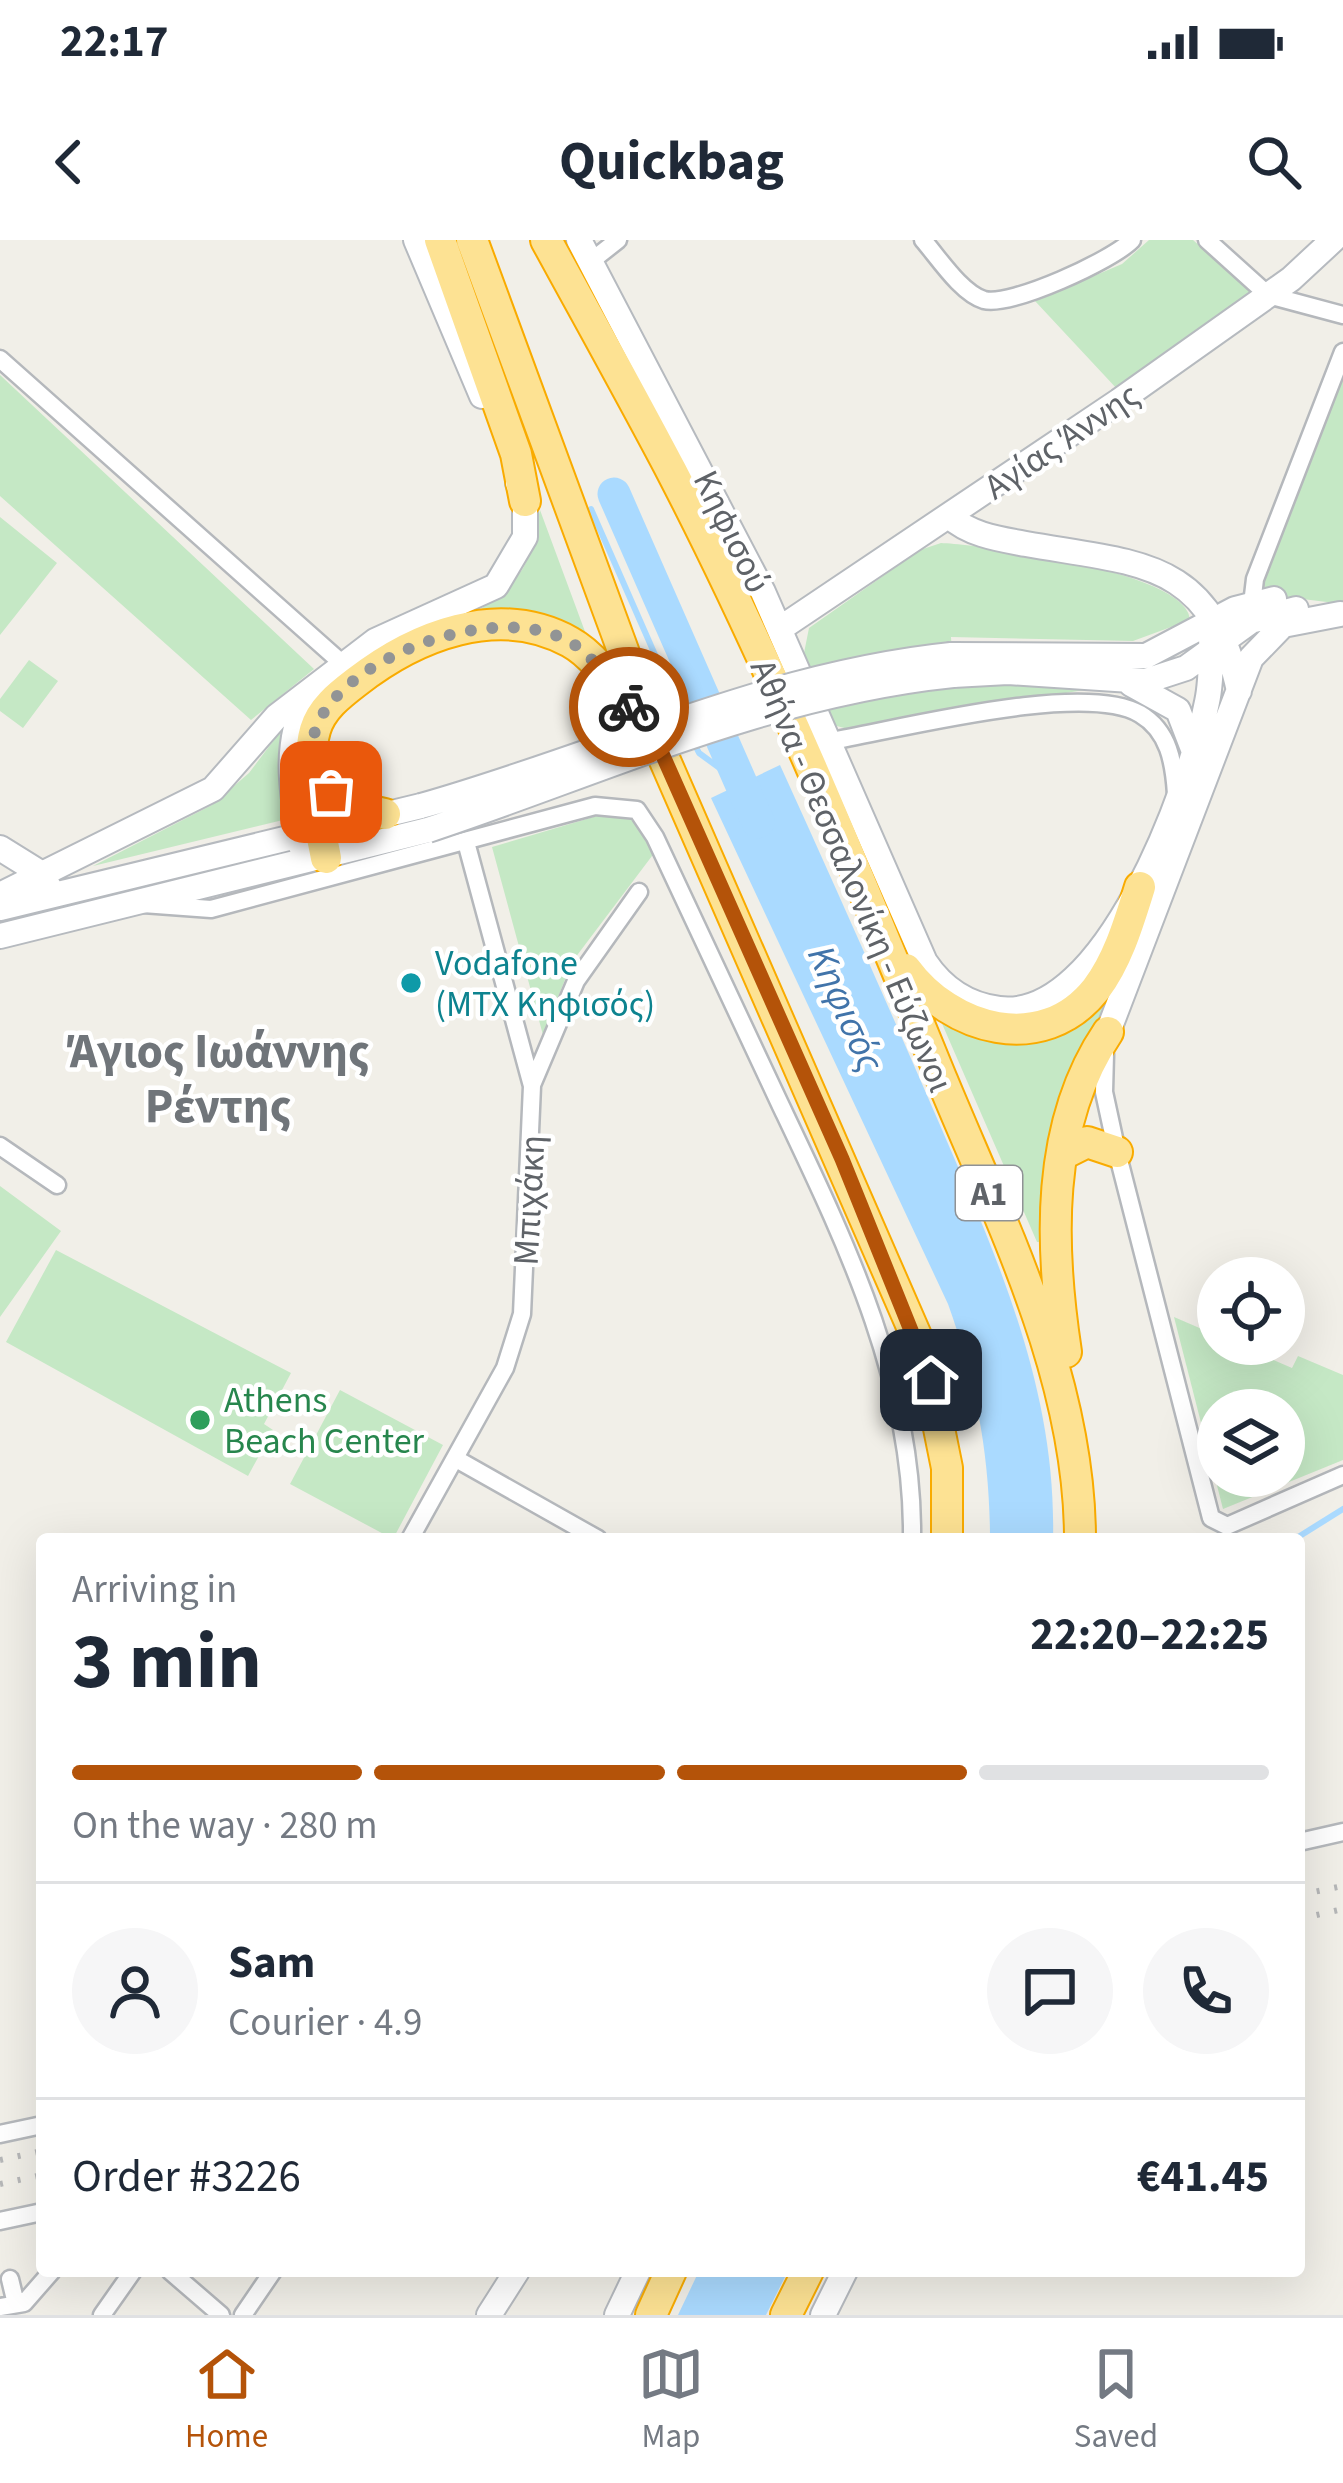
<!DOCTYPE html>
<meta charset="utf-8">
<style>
:root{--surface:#fff;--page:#f6f6f7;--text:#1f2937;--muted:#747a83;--line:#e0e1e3;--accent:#b45309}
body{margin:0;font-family:"Source Sans 3",sans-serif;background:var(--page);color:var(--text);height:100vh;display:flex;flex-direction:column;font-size:45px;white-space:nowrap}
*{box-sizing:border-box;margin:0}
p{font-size:39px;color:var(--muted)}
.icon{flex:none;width:66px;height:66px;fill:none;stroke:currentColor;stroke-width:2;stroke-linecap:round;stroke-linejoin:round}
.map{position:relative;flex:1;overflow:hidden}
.panel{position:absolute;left:36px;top:1293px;width:1269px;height:744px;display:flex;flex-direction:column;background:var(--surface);border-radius:12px;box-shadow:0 12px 48px #0002}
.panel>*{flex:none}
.tools{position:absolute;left:1197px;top:1017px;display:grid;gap:24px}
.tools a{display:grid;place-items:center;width:108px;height:108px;border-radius:50%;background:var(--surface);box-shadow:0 12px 48px #0002;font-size:60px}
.pin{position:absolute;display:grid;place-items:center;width:102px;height:102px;color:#fff;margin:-51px;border-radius:24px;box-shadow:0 6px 18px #0006}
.courier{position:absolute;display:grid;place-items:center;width:120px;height:120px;margin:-60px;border:9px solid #b45309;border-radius:50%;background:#fff;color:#222;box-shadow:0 3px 15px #0007}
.headline em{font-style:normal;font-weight:700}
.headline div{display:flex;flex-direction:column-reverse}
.headline{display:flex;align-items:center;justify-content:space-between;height:204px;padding:0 36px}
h1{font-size:78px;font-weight:700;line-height:90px}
.bar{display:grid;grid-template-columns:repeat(4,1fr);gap:18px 12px;align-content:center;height:144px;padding:0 36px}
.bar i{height:15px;border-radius:9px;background:var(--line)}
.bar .selected{background:var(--accent)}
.bar p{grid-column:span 4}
.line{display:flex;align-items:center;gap:30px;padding:0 36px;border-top:3px solid var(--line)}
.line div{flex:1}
.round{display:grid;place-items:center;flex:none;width:126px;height:126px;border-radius:63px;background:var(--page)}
.status{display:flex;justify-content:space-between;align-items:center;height:84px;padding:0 60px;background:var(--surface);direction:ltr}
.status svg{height:33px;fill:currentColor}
header{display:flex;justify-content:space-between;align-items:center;height:156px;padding:0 36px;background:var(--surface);font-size:54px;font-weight:700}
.menu{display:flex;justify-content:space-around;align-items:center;height:168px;border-top:3px solid var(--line);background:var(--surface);font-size:33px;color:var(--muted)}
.menu a{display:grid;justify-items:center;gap:6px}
.menu .selected{color:var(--accent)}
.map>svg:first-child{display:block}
.green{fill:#c5e8c5;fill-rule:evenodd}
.water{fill:#aadaff}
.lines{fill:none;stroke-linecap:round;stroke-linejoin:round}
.stream{stroke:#aadaff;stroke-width:6}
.river{stroke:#aadaff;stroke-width:33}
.street-casing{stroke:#b5b8bc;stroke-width:21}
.secondary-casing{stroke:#b6babf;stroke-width:28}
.highway-casing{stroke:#f9ab00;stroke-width:34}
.street{stroke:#fff;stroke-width:16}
.secondary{stroke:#fff;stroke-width:24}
.highway{stroke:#fde293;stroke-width:30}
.rail{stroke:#b6b7b8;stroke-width:6;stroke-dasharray:3 15;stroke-linecap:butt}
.secondary-bridge-casing{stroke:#b6babf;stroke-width:28;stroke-linecap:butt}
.secondary-bridge{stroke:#fff;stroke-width:24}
.done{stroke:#929495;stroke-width:12;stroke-dasharray:0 21.6}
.route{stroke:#b45309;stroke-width:15}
.culture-dot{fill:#0f9aa8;stroke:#fff;stroke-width:4.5}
.leisure-dot{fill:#2e9e5b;stroke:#fff;stroke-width:4.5}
.labels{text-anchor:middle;stroke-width:9;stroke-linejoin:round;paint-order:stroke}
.shield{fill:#fff;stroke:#8f9295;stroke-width:3}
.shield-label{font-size:33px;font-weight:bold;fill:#5f6368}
.street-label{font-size:36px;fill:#5f6368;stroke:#fff}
.culture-label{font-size:36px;fill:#0d838f;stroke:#fff;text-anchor:start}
.leisure-label{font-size:36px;fill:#27864d;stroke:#fff;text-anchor:start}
.water-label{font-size:39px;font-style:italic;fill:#4174aa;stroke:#fff}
.district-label{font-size:48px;font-weight:bold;fill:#70757a;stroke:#fff}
</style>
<div class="status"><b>22:17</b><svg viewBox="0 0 49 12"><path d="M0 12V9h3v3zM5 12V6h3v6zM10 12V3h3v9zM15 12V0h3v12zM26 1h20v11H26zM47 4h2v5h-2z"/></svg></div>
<header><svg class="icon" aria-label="back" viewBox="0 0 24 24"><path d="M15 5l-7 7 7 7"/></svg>Quickbag<svg class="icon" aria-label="search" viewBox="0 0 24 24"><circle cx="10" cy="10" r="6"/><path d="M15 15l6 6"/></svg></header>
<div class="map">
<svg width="1343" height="2075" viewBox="0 0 1343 2075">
<rect width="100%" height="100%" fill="#f1efe8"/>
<path class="green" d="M1149,0H1193L1254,54L1118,150L1035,61L1122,24Z
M1343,131V364L1261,354L1260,342Z
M0,135L314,429L251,480L0,256Z
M540,270L587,397L477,373C529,324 523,343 540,270Z
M0,277L57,323L0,395Z
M941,303C985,305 1189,332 1190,380L1133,401L951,397L954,447L1031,444L1084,450L848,489L833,485L804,413L809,388L920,310Z
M29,420L58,441L23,488L0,471V459Z
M280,492L283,580L93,626L212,565L249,533Z
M607,573L635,578L655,612L572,722L543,795L492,607Z
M1113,748L1043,1002H1037L940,779Z
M0,946L61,991L0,1077Z
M56,1010L291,1133L264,1184L273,1190L248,1236L6,1102Z
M1174,1077L1218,1096V1104H1236L1292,1128L1298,1116L1343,1135V1220L1223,1269ZM1218,1170H1284V1236H1218Z
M340,1150L443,1205L393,1299L290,1244Z"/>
<path class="water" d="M780,525C832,639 883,754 933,869C993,1008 1057,1145 1053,1299H990C990,1216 976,1142 948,1064L711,558Z
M699,2031H788L766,2075H678Z"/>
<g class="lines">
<path class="stream" d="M591,269L681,474
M694,503L699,513L740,543
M1295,1299L1343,1269"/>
<path class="river" d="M614,254L758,582"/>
<defs>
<path id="street" d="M923,0C938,17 961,53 984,60C1011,67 1113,20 1132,0
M1207,0L1268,55L1343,75
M590,22L618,0
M0,119L344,425
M1252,364L1255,339L1343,112
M831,501C900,489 1084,441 1140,474C1169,491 1174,523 1176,554
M143,664L211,669L595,566L637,570L655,597C697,686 739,775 780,864C846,1003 914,1142 912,1299
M1105,814L1104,852L1117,912L1211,1278L1227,1286L1343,1235
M532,845L576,741L639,652
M0,906L57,945
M458,1220L598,1299
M410,1299L505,1128L522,1074L532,846L466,602
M1299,1602L1343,1592
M0,1894L42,1885
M0,1981L42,1972
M170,2031L221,2075
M10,2039L16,2064
M0,2067L24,2063L52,2031
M102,2075L133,2031
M243,2075L273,2031"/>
<path id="secondary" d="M416,0L482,156
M579,0L763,352L925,722C943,749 967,765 999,769C1105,783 1191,545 1207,462C1213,435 1210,407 1212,380
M949,276C970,295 999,299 1026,304C1140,324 1211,319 1239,451
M781,388L1119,161L1291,39L1333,0
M951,415L1146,416L1235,369L1274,359
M953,435L1008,432L1146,441L1186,428L1251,381L1296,369
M1131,444L1178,470L1193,509
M301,606C293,557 282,505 307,459
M0,608L37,631L49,647
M0,655L213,549L277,476L375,401L496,346L525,297V261L518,243
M0,668L421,566
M0,696L428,590
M1108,792L1251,418L1283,385L1340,374
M489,2075L517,2031
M617,2075L638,2031
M823,2075L845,2031"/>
<path id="highway" d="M440,0L516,214L525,261
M472,0L656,500L924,1114L947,1228V1299
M546,0C588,77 631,154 672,232C774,429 858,635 942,840C1002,985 1080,1138 1080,1299
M314,529L350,566L385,574
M326,618C319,580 304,528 315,490C321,469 339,455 356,442C415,396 498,362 570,402C599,418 617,452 637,477
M906,729C950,789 1042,817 1096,749C1118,720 1129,682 1140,647
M1063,914L1087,902L1117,912
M1066,1112C1050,1007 1045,885 1108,792
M651,2075L671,2031
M786,2075L808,2031"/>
</defs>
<use href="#street" class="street-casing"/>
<use href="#secondary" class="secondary-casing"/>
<use href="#highway" class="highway-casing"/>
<use href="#street" class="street"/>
<use href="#secondary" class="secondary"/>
<use href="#highway" class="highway"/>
<path class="rail" d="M1299,1655L1343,1646
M1299,1679L1343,1669
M0,1920L42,1911
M0,1944L42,1935"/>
<defs>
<path id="secondary-bridge" d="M421,566C599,516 765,434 951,415
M428,590C602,532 768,454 953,435"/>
</defs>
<use href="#secondary-bridge" class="secondary-bridge-casing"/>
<use href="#secondary-bridge" class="secondary-bridge"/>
</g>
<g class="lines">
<path class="done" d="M331,552C244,457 483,343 575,405C598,421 612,446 629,467"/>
<path class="route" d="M629,467L656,500L842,919L931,1140"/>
</g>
<circle class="culture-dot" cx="411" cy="743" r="12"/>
<circle class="leisure-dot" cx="200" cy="1180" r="12"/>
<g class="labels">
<rect class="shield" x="956" y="926" width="66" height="54" rx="9"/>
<g class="shield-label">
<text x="989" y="965">Α1</text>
</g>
<g class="street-label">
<text transform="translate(1061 200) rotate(-34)" y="13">Αγίας Άννης</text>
<text transform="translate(733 291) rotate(64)" y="13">Κηφισού</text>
<text transform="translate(853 635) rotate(67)" y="13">Αθήνα - Θεσσαλονίκη - Εύζωνοι</text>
<text transform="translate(528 960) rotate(-87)" y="13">Μπιχάκη</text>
</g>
<g class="culture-label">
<text x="435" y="735">Vodafone<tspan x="435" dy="41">(MTX Κηφισός)</tspan></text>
</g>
<g class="leisure-label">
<text x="224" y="1172">Athens<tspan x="224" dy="41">Beach Center</tspan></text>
</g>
<g class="water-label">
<text transform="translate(847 768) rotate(66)" y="14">Κηφισός</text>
</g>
<g class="district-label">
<text x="218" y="827">Άγιος Ιωάννης<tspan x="218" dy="55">Ρέντης</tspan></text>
</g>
</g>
</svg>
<div class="tools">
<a><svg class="icon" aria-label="locate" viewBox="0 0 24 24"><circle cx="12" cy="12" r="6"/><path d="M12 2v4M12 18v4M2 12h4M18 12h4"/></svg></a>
<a><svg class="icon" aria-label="layers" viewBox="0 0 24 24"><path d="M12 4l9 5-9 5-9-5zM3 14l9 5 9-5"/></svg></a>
</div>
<div class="pin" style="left:331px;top:552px;background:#ea580c"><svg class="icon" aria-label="bag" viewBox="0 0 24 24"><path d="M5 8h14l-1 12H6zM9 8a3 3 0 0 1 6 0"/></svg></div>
<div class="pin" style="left:931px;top:1140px;background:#1f2937"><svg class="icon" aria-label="home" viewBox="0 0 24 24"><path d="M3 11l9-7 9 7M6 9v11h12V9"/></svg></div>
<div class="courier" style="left:629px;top:467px"><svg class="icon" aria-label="bike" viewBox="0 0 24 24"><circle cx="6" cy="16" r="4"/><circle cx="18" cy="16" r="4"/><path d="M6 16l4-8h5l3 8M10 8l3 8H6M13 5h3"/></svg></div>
<section class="panel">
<div class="headline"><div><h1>3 min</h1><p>Arriving in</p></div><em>22:20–22:25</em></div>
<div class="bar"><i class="selected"></i><i class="selected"></i><i class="selected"></i><i></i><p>On the way · 280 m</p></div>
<div class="line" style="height:216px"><a class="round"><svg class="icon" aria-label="person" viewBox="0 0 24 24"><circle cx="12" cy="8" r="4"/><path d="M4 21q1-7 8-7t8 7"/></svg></a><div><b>Sam</b><p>Courier · 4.9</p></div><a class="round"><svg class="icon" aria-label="chat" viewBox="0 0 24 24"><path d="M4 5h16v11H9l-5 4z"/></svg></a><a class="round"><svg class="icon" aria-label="phone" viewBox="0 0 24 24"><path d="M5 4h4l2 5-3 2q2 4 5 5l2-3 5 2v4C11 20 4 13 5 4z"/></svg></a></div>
<div class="line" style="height:156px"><div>Order #3226</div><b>€41.45</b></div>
</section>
</div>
<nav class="menu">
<a class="selected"><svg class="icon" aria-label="home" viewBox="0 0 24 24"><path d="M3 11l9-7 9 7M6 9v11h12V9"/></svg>Home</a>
<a><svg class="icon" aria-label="map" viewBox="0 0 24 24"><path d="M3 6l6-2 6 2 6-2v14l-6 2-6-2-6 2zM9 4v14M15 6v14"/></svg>Map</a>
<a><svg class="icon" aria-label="saved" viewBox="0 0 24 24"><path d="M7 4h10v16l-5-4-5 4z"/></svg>Saved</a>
</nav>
